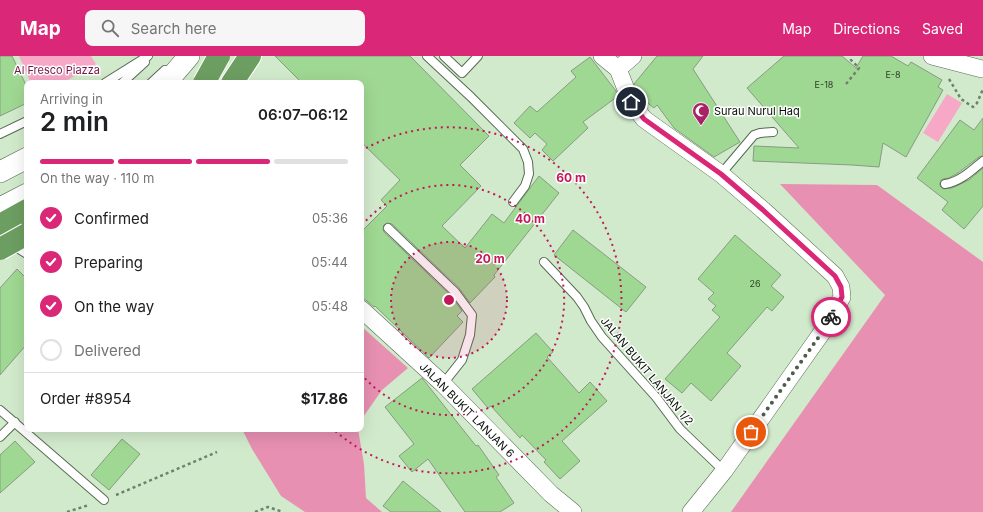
<!DOCTYPE html>
<meta charset="utf-8">
<style>
:root{--surface:#fff;--page:#f6f6f6;--text:#202124;--muted:#757577;--line:#e0e0e0;--accent:#db2777}
body{margin:0;font-family:Inter,sans-serif;background:var(--page);color:var(--text);height:100vh;display:flex;flex-direction:column;font-size:15px;white-space:nowrap}
*{box-sizing:border-box;margin:0}
p{font-size:13px;color:var(--muted)}
.icon{flex:none;width:22px;height:22px;fill:none;stroke:currentColor;stroke-width:2;stroke-linecap:round;stroke-linejoin:round}
.map{position:relative;flex:1;overflow:hidden}
.side{position:absolute;left:24px;top:24px;width:340px;height:352px;display:flex;flex-direction:column;background:var(--surface);border-radius:8px;box-shadow:0 4px 16px #0002}
.side>*{flex:none}
.pin{position:absolute;display:grid;place-items:center;width:34px;height:34px;color:#fff;margin:-17px;border:2px solid #fff;border-radius:50%;box-shadow:0 1px 4px #0007}
.courier{position:absolute;display:grid;place-items:center;width:40px;height:40px;margin:-20px;border:3px solid #db2777;border-radius:50%;background:#fff;color:#222;box-shadow:0 1px 5px #0007}
.overview em{font-style:normal;font-weight:600}
.overview div{display:flex;flex-direction:column-reverse}
.overview{display:flex;align-items:center;justify-content:space-between;height:68px;padding:0 16px}
h1{font-size:26px;font-weight:600;line-height:30px}
.bar{display:grid;grid-template-columns:repeat(4,1fr);gap:6px 4px;align-content:center;height:48px;padding:0 16px}
.bar i{height:5px;border-radius:3px;background:var(--line)}
.bar .on{background:var(--accent)}
.bar p{grid-column:span 4}
.line{display:flex;align-items:center;gap:10px;padding:0 16px;border-top:1px solid var(--line)}
.line div{flex:1}
ol{padding:0 16px;list-style:none}
li{display:flex;align-items:center;gap:12px;height:44px}
li p{margin-inline-start:auto}
li .icon{padding:4px;border-radius:50%;background:var(--accent);color:#fff;stroke-width:4}
li:last-child{color:var(--muted)}
li i{width:22px;height:22px;border:2px solid var(--line);border-radius:50%}
header{display:flex;align-items:center;gap:24px;box-sizing:border-box;height:56px;padding:0 20px;background:var(--accent);color:#fff}
header strong{font-size:19px}
nav{display:flex;gap:22px;margin-inline-start:auto;font-size:14px}
.search{width:280px;height:36px;background:var(--page);display:flex;align-items:center;gap:10px;box-sizing:border-box;padding:0 14px;border-radius:8px;color:var(--muted);font-size:15px}
.map>svg:first-child{display:block}
.green{fill:#f7a8c6}
.forest{fill:#e790b2}
.building{fill:#9fd892;stroke:#869c81}
.lines{fill:none;stroke-linecap:round;stroke-linejoin:round}
.service-casing{stroke:#566b51;stroke-width:10}
.minor-casing{stroke:#566b51;stroke-width:18}
.tertiary-casing{stroke:#566b51;stroke-width:22}
.motorway-casing{stroke:#fff;stroke-width:24}
.path{stroke:#70806d;stroke-width:2.5;stroke-dasharray:3 3;stroke-linecap:butt}
.service{stroke:#fff;stroke-width:8}
.minor{stroke:#fff;stroke-width:17}
.tertiary{stroke:#fff;stroke-width:21}
.motorway{stroke:#6d9e61;stroke-width:22}
.motorway-bridge-casing{stroke:#fff;stroke-width:24;stroke-linecap:butt}
.motorway-bridge{stroke:#6d9e61;stroke-width:22}
.done{stroke:#4e5c4b;stroke-width:4;stroke-dasharray:0 7.2}
.route{stroke:#db2777;stroke-width:5}
.ring{fill:none;stroke:#c2185b;stroke-width:2;stroke-dasharray:2 4}
.labels{text-anchor:middle;stroke-width:3;stroke-linejoin:round;paint-order:stroke}
.number-label{font-size:9px;fill:#2d4129}
.park-label{font-size:11px;fill:#7b1549;stroke:#fff}
.poi-label{font-size:11px;fill:#070f06;stroke:#fff;text-anchor:start}
.street-label{font-size:11px;fill:#070f06;stroke:#fff}
.centre{fill:#c2185b;stroke:#fff;stroke-width:2}
.ring-label{font-size:12px;text-anchor:middle;font-weight:bold;fill:#c2185b;stroke:#fff;stroke-width:3;stroke-linejoin:round;paint-order:stroke}
</style>
<header>
<strong>Map</strong>
<div class="search"><svg class="icon" aria-label="search" viewBox="0 0 24 24"><circle cx="10" cy="10" r="6"/><path d="M15 15l6 6"/></svg>Search here</div>
<nav><a>Map</a><a>Directions</a><a>Saved</a></nav>
</header>
<div class="map">
<svg width="983" height="456" viewBox="0 0 983 456">
<rect width="100%" height="100%" fill="#d2eacc"/>
<path class="green" d="M19,0H91L96,8L62,27H31Z
M947,38L962,47L938,86L923,77Z"/>
<path class="forest" d="M780,128L877,129L983,206V456H731L885,239Z
M361,270L408,312L382,334L361,364Z
M242,373H358L364,408L366,442L382,456H305L281,440L252,393Z"/>
<path class="building" d="M0,0H12L27,31V47L0,60Z
M275,0H410L489,80L460,109L481,130L442,170L465,192L492,158L504,167L539,120L559,137L494,219L495,221L470,247L459,232L392,168L387,167L384,169L383,173L384,176L451,240L462,255L457,260L463,266L429,302L375,250L374,251L367,245L364,243H361V176L387,150L381,144L400,124L361,86V27H302Z
M657,0H703L693,13L740,86L714,101L674,72L657,49L654,52L640,41L634,28Z
M784,0H842L856,12L863,0H891L908,10L911,6L942,24L938,31L943,34L906,101L883,87L879,111L852,109L753,105L754,90L799,92L747,32Z
M590,1L616,35L618,40L583,66L588,72L553,105L542,94L547,88L535,77L530,82L514,67L530,50L537,56L576,21L571,15Z
M983,62V100L979,101L958,117L949,122L943,123L941,124L940,127V130L943,133L952,132L969,124L983,112V150L964,173L942,154L948,146L917,122L960,64L974,74Z
M573,174L646,231L626,256L554,199Z
M735,179L781,219L771,230L784,241L772,255L767,251L727,297L741,310L711,345L691,327L682,337L665,323L720,261L712,254L716,250L708,243L714,237L698,223Z
M17,213L27,223V288L0,319V232Z
M536,277L553,296L547,301L579,337L590,326L607,345L562,385L580,405L560,423L544,406L546,404L522,379L520,382L491,350L488,352L472,333Z
M422,322L476,390L478,389L499,419L496,421L514,447L500,456H465L428,403L412,416L399,400L414,388L385,351Z
M122,383L140,398L109,434L91,419Z
M15,385L35,406L0,437V399Z
M403,425L441,456H391L383,450Z"/>
<g class="lines">
<defs>
<path id="service" d="M427,0L471,41L523,93L528,106L529,118L525,130L513,146
M444,0L462,17L478,0
M105,27L148,0
M122,27L145,6
M151,27L165,14
M0,78L27,65
M721,118L754,79L760,77L773,76
M945,128C960,126 972,114 983,105
M388,172L455,236L472,259L470,279L462,304L443,328
M11,188L27,198
M544,206L577,241L584,251L591,265L602,281L656,341L680,373L724,415
M0,354L104,444
M0,381L15,366"/>
<path id="minor" d="M602,0L618,13L631,46L644,63L721,118L763,154L835,220L841,231L842,241L823,275L724,415L691,456
M932,0L982,13
M618,13L633,0
M361,253L443,328L551,438L573,456"/>
<path id="tertiary" d="M166,27L189,0
M0,116L27,102
M0,152L27,138"/>
<path id="motorway" d="M232,27L250,0
M0,169L27,154"/>
</defs>
<use href="#service" class="service-casing"/>
<use href="#minor" class="minor-casing"/>
<use href="#tertiary" class="tertiary-casing"/>
<use href="#motorway" class="motorway-casing"/>
<path class="path" d="M949,23L961,43L973,51L977,47L983,33
M846,28L859,12L851,4V0
M116,439L217,396
M67,456L89,449
M255,456L268,451L283,456"/>
<use href="#service" class="service"/>
<use href="#minor" class="minor"/>
<use href="#tertiary" class="tertiary"/>
<use href="#motorway" class="motorway"/>
<defs>
<path id="motorway-bridge" d="M204,27L219,0
M0,193L27,178"/>
</defs>
<use href="#motorway-bridge" class="motorway-bridge-casing"/>
<use href="#motorway-bridge" class="motorway-bridge"/>
</g>
<g class="lines">
<path class="done" d="M751,376L823,275L831,261"/>
<path class="route" d="M631,46L644,63L721,118L763,154L835,220L841,231L842,241L831,261"/>
</g>
<circle cx="449" cy="244" r="58" fill="#c2185b" fill-opacity=".12"/>
<g class="ring">
<circle cx="449" cy="244" r="58"/>
<path d="M362 169A115 115 0 1 1 362 319"/>
<path d="M361 95A173 173 0 1 1 334 374"/>
</g>
<defs>
<symbol id="mosque-pin" viewBox="-11 -11 22 30"><path d="M0 17L-7.5 6A9.5 9.5 0 1 1 7.5 6Z" fill="#a92166" stroke="#fff"/><path d="M3.5-4.9A6 6 0 1 0 3.5 4.9A5 5 0 1 1 3.5-4.9Z" fill="#fff"/></symbol>
</defs>
<g fill-rule="evenodd">
<use href="#mosque-pin" x="691" y="45" width="20" height="27"/>
</g>
<g class="labels">
<g class="number-label">
<text x="893" y="22">E-8</text>
<text x="824" y="32">E-18</text>
<text x="755" y="231">26</text>
</g>
<g class="park-label">
<text x="57" y="18">Al Fresco Piazza</text>
</g>
<g class="poi-label">
<text x="714" y="59">Surau Nurul Haq</text>
</g>
<g class="street-label">
<text transform="translate(647 315) rotate(50)" y="4">JALAN BUKIT LANJAN 1/2</text>
<text transform="translate(467 354) rotate(45)" y="4">JALAN BUKIT LANJAN 6</text>
</g>
</g>
<circle cx="449" cy="244" r="6" class="centre"/>
<g class="ring-label">
<text x="571" y="126">60 m</text>
<text x="530" y="167">40 m</text>
<text x="490" y="207">20 m</text>
</g>
</svg>
<div class="pin" style="left:751px;top:376px;background:#ea580c"><svg class="icon" aria-label="bag" viewBox="0 0 24 24"><path d="M5 8h14l-1 12H6zM9 8a3 3 0 0 1 6 0"/></svg></div>
<div class="pin" style="left:631px;top:46px;background:#1f2937"><svg class="icon" aria-label="home" viewBox="0 0 24 24"><path d="M3 11l9-7 9 7M6 9v11h12V9"/></svg></div>
<div class="courier" style="left:831px;top:261px"><svg class="icon" aria-label="bike" viewBox="0 0 24 24"><circle cx="6" cy="16" r="4"/><circle cx="18" cy="16" r="4"/><path d="M6 16l4-8h5l3 8M10 8l3 8H6M13 5h3"/></svg></div>
<section class="side">
<div class="overview"><div><h1>2 min</h1><p>Arriving in</p></div><em>06:07–06:12</em></div>
<div class="bar"><i class="on"></i><i class="on"></i><i class="on"></i><i></i><p>On the way · 110 m</p></div>
<ol>
<li><svg class="icon" aria-label="check" viewBox="0 0 24 24"><path d="M5 12l5 5 9-10"/></svg>Confirmed<p>05:36</p></li>
<li><svg class="icon" aria-label="check" viewBox="0 0 24 24"><path d="M5 12l5 5 9-10"/></svg>Preparing<p>05:44</p></li>
<li><svg class="icon" aria-label="check" viewBox="0 0 24 24"><path d="M5 12l5 5 9-10"/></svg>On the way<p>05:48</p></li>
<li><i></i>Delivered</li>
</ol>
<div class="line" style="height:52px"><div>Order #8954</div><b>$17.86</b></div>
</section>
</div>
